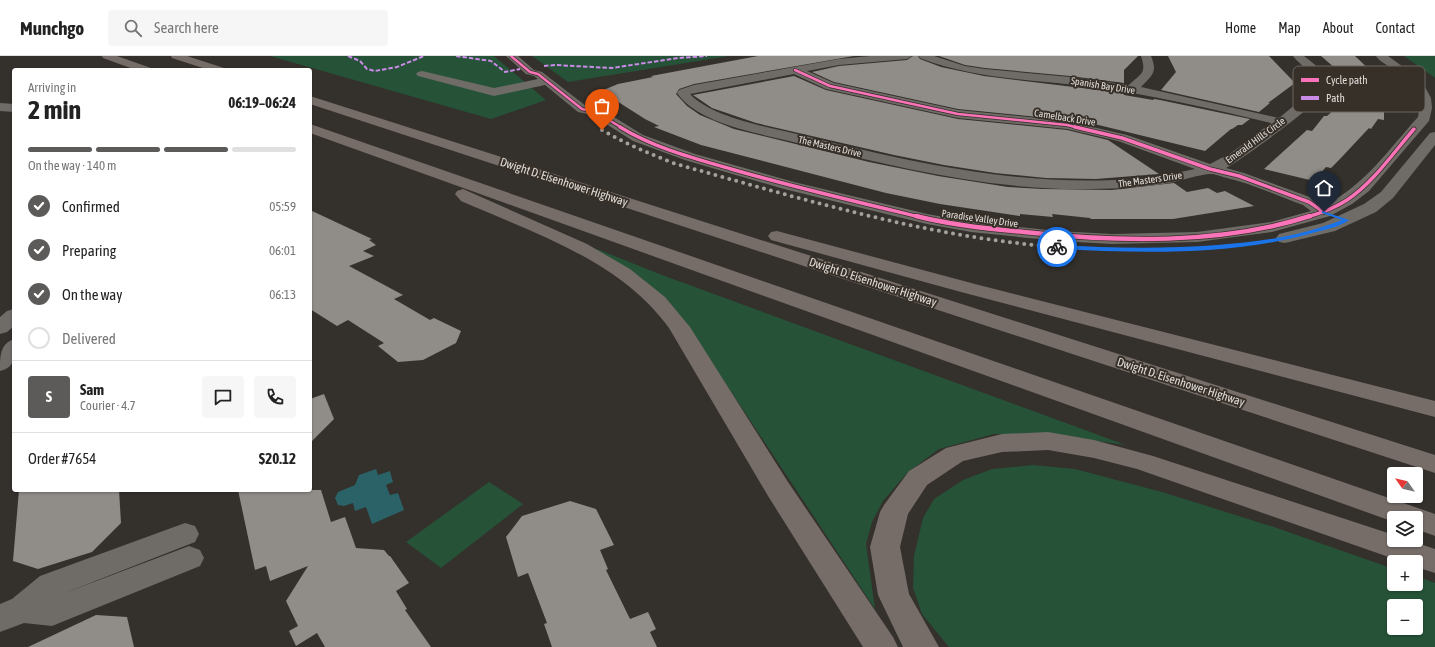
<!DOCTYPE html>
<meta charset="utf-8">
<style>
:root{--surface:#fff;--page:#f6f6f6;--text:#222;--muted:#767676;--line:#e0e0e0;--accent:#5c5b59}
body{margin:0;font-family:"Asap Condensed",sans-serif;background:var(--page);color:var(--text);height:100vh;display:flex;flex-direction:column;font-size:15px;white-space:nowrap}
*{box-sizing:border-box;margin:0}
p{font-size:13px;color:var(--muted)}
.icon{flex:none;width:22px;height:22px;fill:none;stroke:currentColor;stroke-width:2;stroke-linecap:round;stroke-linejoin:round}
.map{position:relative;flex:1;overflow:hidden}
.drawer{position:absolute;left:12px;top:12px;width:300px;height:424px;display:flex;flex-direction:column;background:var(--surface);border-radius:4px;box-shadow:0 1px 3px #0004}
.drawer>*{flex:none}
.needle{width:26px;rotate:304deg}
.controls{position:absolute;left:1387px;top:411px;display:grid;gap:8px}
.controls a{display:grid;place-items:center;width:36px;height:36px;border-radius:4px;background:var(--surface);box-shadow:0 1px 3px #0004;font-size:20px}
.pin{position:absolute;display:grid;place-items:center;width:34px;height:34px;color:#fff;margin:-41px -17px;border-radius:50% 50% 50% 0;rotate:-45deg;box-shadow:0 0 4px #0007}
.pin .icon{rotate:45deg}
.courier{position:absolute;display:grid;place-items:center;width:40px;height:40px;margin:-20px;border:3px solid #1a73e8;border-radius:50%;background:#fff;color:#222;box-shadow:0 1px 5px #0007}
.summary em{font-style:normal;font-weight:700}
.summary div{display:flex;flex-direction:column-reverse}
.summary{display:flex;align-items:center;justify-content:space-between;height:68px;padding:0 16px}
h1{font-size:26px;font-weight:700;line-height:30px}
.bar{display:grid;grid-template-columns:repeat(4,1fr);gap:6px 4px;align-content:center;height:48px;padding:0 16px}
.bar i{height:5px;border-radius:3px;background:var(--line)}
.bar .on{background:var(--accent)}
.bar p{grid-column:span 4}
.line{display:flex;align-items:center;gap:10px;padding:0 16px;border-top:1px solid var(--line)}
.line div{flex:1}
.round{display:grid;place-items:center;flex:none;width:42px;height:42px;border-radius:4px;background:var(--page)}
ol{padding:0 16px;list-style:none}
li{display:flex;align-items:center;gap:12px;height:44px}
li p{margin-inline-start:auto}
li .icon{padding:4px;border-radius:50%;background:var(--accent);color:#fff;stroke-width:4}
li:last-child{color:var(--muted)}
li i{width:22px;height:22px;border:2px solid var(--line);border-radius:50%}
header{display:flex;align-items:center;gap:24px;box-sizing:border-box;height:56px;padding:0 20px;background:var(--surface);border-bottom:1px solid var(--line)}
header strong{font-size:19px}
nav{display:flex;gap:22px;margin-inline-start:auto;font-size:14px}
.search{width:280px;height:36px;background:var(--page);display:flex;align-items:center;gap:10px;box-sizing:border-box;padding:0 14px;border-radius:4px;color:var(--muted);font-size:15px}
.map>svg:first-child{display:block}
.green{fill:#265238;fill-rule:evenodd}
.water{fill:#2a6267}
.building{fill:#908c88}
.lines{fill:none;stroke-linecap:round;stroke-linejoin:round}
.minor{fill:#6f6c68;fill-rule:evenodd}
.highway{fill:#766c68;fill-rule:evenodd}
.quiet{stroke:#ca8be6;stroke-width:2;stroke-dasharray:4.5 2;stroke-linecap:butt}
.cycleway-far2-casing{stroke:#373029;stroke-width:4}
.cycleway-far1-casing{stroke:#373029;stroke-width:5}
.cycleway-casing{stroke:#373029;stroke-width:6}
.cycleway-far2{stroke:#fb73b8;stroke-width:2.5}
.cycleway-far1{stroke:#fb73b8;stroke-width:3.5}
.cycleway{stroke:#fb73b8;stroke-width:4.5}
.route{fill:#1a73e8}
.done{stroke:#a4a09c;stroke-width:4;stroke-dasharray:0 7.2}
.labels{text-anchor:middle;stroke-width:4;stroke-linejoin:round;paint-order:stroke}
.far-street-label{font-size:10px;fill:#e1dcd8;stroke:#373029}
.street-label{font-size:12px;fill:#e1dcd8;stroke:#373029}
.key{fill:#373029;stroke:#6a645e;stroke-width:1}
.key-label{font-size:11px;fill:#e1dcd8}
</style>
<header>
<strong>Munchgo</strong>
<div class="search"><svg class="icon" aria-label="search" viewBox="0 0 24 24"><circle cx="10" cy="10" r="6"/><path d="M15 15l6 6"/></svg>Search here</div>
<nav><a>Home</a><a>Map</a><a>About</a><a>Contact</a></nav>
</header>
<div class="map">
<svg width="1435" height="591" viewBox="0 0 1435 591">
<rect width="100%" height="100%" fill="#34302c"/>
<path class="green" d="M270,0H494L546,44L491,63Z
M532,0H729L568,26Z
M1404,0H1435V22Z
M597,193L662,219L1126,389L1068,381L1028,378H994L939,393L908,416L883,445L872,466L866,488L875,553L683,263L644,226L592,195Z
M1033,409L1075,413L1162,436L1274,471L1394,513V528H1416V520L1435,527V591H949L922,558L913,532L914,500L923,462L934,443L963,424L992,413ZM1394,550H1416V572H1394Z
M489,426L523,448L441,512L406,486Z"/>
<path class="water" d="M376,413L378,419L390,415L393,426L386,429L390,439L398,437L404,454L372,468L366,451L355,455L353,447L344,450L338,449L335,442L338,436L355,429L359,419Z"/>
<path class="building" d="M758,0H854L694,28L679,33L676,38L687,50L700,59L734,73L869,106L938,120L1008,131L1043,133L1112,134L1174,127L1187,136L1208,132L1217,137L1225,135L1254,150L1173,163H1091L1090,162L1052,158L1053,161L1020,158V160L940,148L886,137L701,89L654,71L659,70L645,63L601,35L618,28L653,21L651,20Z
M913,0H918L920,3L941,11L984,20L1115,36L1124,37V39L1153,44L1154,43L1160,44L1250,63L1242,69H1238L1232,73H1231L1205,95L1078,64L1082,67L1067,64L958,53L834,26L812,16L839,10L907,4Z
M939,0H1138L1124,14V27L1070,20L985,12L965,9Z
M1168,0H1269L1295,27L1268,47H1270L1259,56L1161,34L1176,16Z
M1321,0H1355L1374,18L1376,17L1392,37V52L1384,51V64L1378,63L1371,73L1369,72L1339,104L1331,112L1326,111L1314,125L1264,113L1307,74L1312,75L1324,60H1327L1371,21L1343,19Z
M794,20L826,34L958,63L1067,74L1108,84L1159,118L1096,123L1046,122L995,117L944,109L894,99L756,67L712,52L693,39Z
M310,154L372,183L369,184L376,189L363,195L374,200L349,210L403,239L394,243L430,264L434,262L461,275L456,287L423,304L398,306L378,290L384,287L348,264L337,270L310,253Z
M324,338L334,363L310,387V343Z
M19,434H119L121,467L92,496L38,513L13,505Z
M238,434H321L331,466L345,461L356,492L384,494L389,500H390L409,527L396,535L407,553L405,554L431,591H325L317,577L296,590L289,575L298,570L286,545L308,510L270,525L266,510L255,514Z
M570,445L596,453L614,489L600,494L608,513L606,514L630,563L648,556L656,573L650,576L657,591H552L544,568L547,567L528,517L518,521L506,481L522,460Z
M96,559L127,561L134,591H28Z"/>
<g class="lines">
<path class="minor" d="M506,0H518L534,14L542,16L586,50L601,53L643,79L695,98L794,126L927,158L971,166L1058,175L1112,178L1197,176L1271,166L1311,155L1303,149C1277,140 1251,127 1223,121C1220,120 1215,118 1211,118C1200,118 1181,125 1169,127C1139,132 1108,133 1078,133C984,133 892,110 801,88C765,78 700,70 677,37L679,34L694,29L839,3L870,0H912L907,3L839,9L807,15L834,27L958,54L1067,65L1127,79L1210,108L1231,97L1271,67C1212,53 1153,39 1093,31C1033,23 977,24 920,2L919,0H934L965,10L985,13L1070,21L1129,29C1141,17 1147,18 1141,0H1151C1158,17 1152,19 1141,31L1279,62L1314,33C1317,16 1301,11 1293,0H1304C1313,7 1326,16 1327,28C1327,29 1326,34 1326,34C1320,47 1241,104 1226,112L1244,117L1315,143L1325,149C1364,130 1389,93 1418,61C1423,37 1409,25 1391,12C1386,8 1379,5 1376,0H1388L1410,16L1425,31L1431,42L1432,52L1429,65L1369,135L1352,148L1330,160L1272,176L1197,186L1112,188L1058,185L971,176L927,168L784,133L685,104L633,85L592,59L578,56L545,29L494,40L418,20L416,18L418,16L422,15L494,32L538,23L534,20L526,18ZM794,18L826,33L958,62L1067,73L1118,85L1195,113C1067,143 922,109 797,78C767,71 711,61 690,38Z
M0,47L14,48V56L0,55Z
M1435,76V89L1393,142L1376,156L1335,175L1285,187L1279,186L1276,182L1279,178L1323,167L1364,148L1381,136L1430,77Z
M14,253V270L7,276L0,278V261L7,255Z
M14,283C14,298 18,310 0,315C0,300 0,288 14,283Z
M185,467L195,470L199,478L195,486L62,538L189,490L200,494L204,502L200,510L52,570L24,567L0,576V548L12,543L40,520Z"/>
<path class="highway" d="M102,0H117L151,12L153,14H136L103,2Z
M171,0H187L224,12L226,14H209L172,2Z
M310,40L1435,399V417L310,48Z
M310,68L1435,458V480L1416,473V462H1394V466L310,77Z
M463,133L587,188L630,213L665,241L690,271L788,426L893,581L898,591H863L768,440L669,272C621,205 534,177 461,145L455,138L457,135Z
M777,175L975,228L1435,345V361L961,236L771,184L768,180L771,176Z
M1048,376L1094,384L1153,400L1394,479V484H1408L1435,493V517L1416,511V506H1403L1137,413L1094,402L1048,394L1002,396L963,405L927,429L908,458L900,491L909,538L939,591H903L878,539L870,491L880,456L884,449L909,415L946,392L1002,378Z"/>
<path class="quiet" d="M348,0L360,5L367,13L375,15L397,11L424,0
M456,0L491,5L505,16L520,13
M544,10L555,9L612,12L678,2L707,0"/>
<defs>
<path id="cycleway-far2" d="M511,0L530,16L538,18L582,53L596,56L622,72
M795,14L830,30L958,58L1067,69L1079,72"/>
<path id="cycleway-far1" d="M620,71C654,92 693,102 731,113C793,131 857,146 920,161
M1075,71L1122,82L1210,113L1239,120L1309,146L1324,156
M1307,161C1321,157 1335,152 1347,144C1373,127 1393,97 1414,73"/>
<path id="cycleway" d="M916,160C951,169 988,173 1024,176C1117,186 1220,189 1310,160"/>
</defs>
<use href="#cycleway-far2" class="cycleway-far2-casing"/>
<use href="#cycleway-far1" class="cycleway-far1-casing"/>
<use href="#cycleway" class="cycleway-casing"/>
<use href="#cycleway-far2" class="cycleway-far2"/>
<use href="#cycleway-far1" class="cycleway-far1"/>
<use href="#cycleway" class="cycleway"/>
</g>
<path class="route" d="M1322,155L1349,164C1338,172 1322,174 1309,178C1228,200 1141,197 1057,193L1055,191L1057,189C1112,192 1162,193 1217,189C1259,186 1302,180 1342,164L1322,157Z"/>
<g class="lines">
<path class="done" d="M602,74C626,88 650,98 676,108C802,143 927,181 1057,191"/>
</g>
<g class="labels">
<g class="far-street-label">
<text transform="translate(1103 29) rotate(9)" y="4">Spanish Bay Drive</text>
<text transform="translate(1065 61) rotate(9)" y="4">Camelback Drive</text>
<text transform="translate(1255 84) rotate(-36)" y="4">Emerald Hills Circle</text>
<text transform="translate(830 90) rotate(13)" y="4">The Masters Drive</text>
<text transform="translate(1150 123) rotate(-8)" y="4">The Masters Drive</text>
<text transform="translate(980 162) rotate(8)" y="4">Paradise Valley Drive</text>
</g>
<g class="street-label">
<text transform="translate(564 126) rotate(18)" y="4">Dwight D. Eisenhower Highway</text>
<text transform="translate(873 226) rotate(18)" y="4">Dwight D. Eisenhower Highway</text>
<text transform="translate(1181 326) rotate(18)" y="4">Dwight D. Eisenhower Highway</text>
</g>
</g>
<rect x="1293" y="10" width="132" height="46" rx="6" class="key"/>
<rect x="1301" y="22" width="18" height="4" fill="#fb73b8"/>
<rect x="1301" y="40" width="18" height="4" fill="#ca8be6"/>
<g class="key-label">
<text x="1326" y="28">Cycle path</text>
<text x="1326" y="46">Path</text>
</g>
</svg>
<div class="controls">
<a><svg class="needle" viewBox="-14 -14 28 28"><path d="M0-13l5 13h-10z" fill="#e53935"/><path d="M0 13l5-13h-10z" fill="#767676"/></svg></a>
<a><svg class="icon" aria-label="layers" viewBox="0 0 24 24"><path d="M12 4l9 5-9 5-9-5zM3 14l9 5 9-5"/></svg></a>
<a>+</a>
<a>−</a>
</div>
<div class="pin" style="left:602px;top:74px;background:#ea580c"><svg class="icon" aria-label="bag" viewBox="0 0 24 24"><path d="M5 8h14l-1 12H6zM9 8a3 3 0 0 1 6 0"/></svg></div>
<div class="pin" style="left:1324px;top:156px;background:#1f2937"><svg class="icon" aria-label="home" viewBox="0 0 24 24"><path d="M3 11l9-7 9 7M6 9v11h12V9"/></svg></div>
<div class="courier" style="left:1057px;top:191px"><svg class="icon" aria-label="bike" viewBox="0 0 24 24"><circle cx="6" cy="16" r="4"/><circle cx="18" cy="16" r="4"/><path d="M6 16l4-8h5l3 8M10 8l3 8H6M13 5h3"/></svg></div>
<section class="drawer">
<div class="summary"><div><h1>2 min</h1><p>Arriving in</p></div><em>06:19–06:24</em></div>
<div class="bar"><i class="on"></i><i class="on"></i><i class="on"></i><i></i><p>On the way · 140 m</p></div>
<ol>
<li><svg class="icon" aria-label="check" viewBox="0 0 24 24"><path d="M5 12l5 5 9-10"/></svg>Confirmed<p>05:59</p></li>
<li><svg class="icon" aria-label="check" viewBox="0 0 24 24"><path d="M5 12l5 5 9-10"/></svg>Preparing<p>06:01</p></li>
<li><svg class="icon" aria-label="check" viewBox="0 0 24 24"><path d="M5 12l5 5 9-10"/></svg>On the way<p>06:13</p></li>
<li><i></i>Delivered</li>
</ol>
<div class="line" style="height:72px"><b class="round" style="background:var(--accent);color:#fff">S</b><div><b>Sam</b><p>Courier · 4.7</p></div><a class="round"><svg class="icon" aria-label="chat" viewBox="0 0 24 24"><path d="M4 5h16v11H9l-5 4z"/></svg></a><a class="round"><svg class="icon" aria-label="phone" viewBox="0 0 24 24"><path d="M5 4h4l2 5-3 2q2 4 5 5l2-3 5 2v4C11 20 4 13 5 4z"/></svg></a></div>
<div class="line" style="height:52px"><div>Order #7654</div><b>$20.12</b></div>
</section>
</div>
